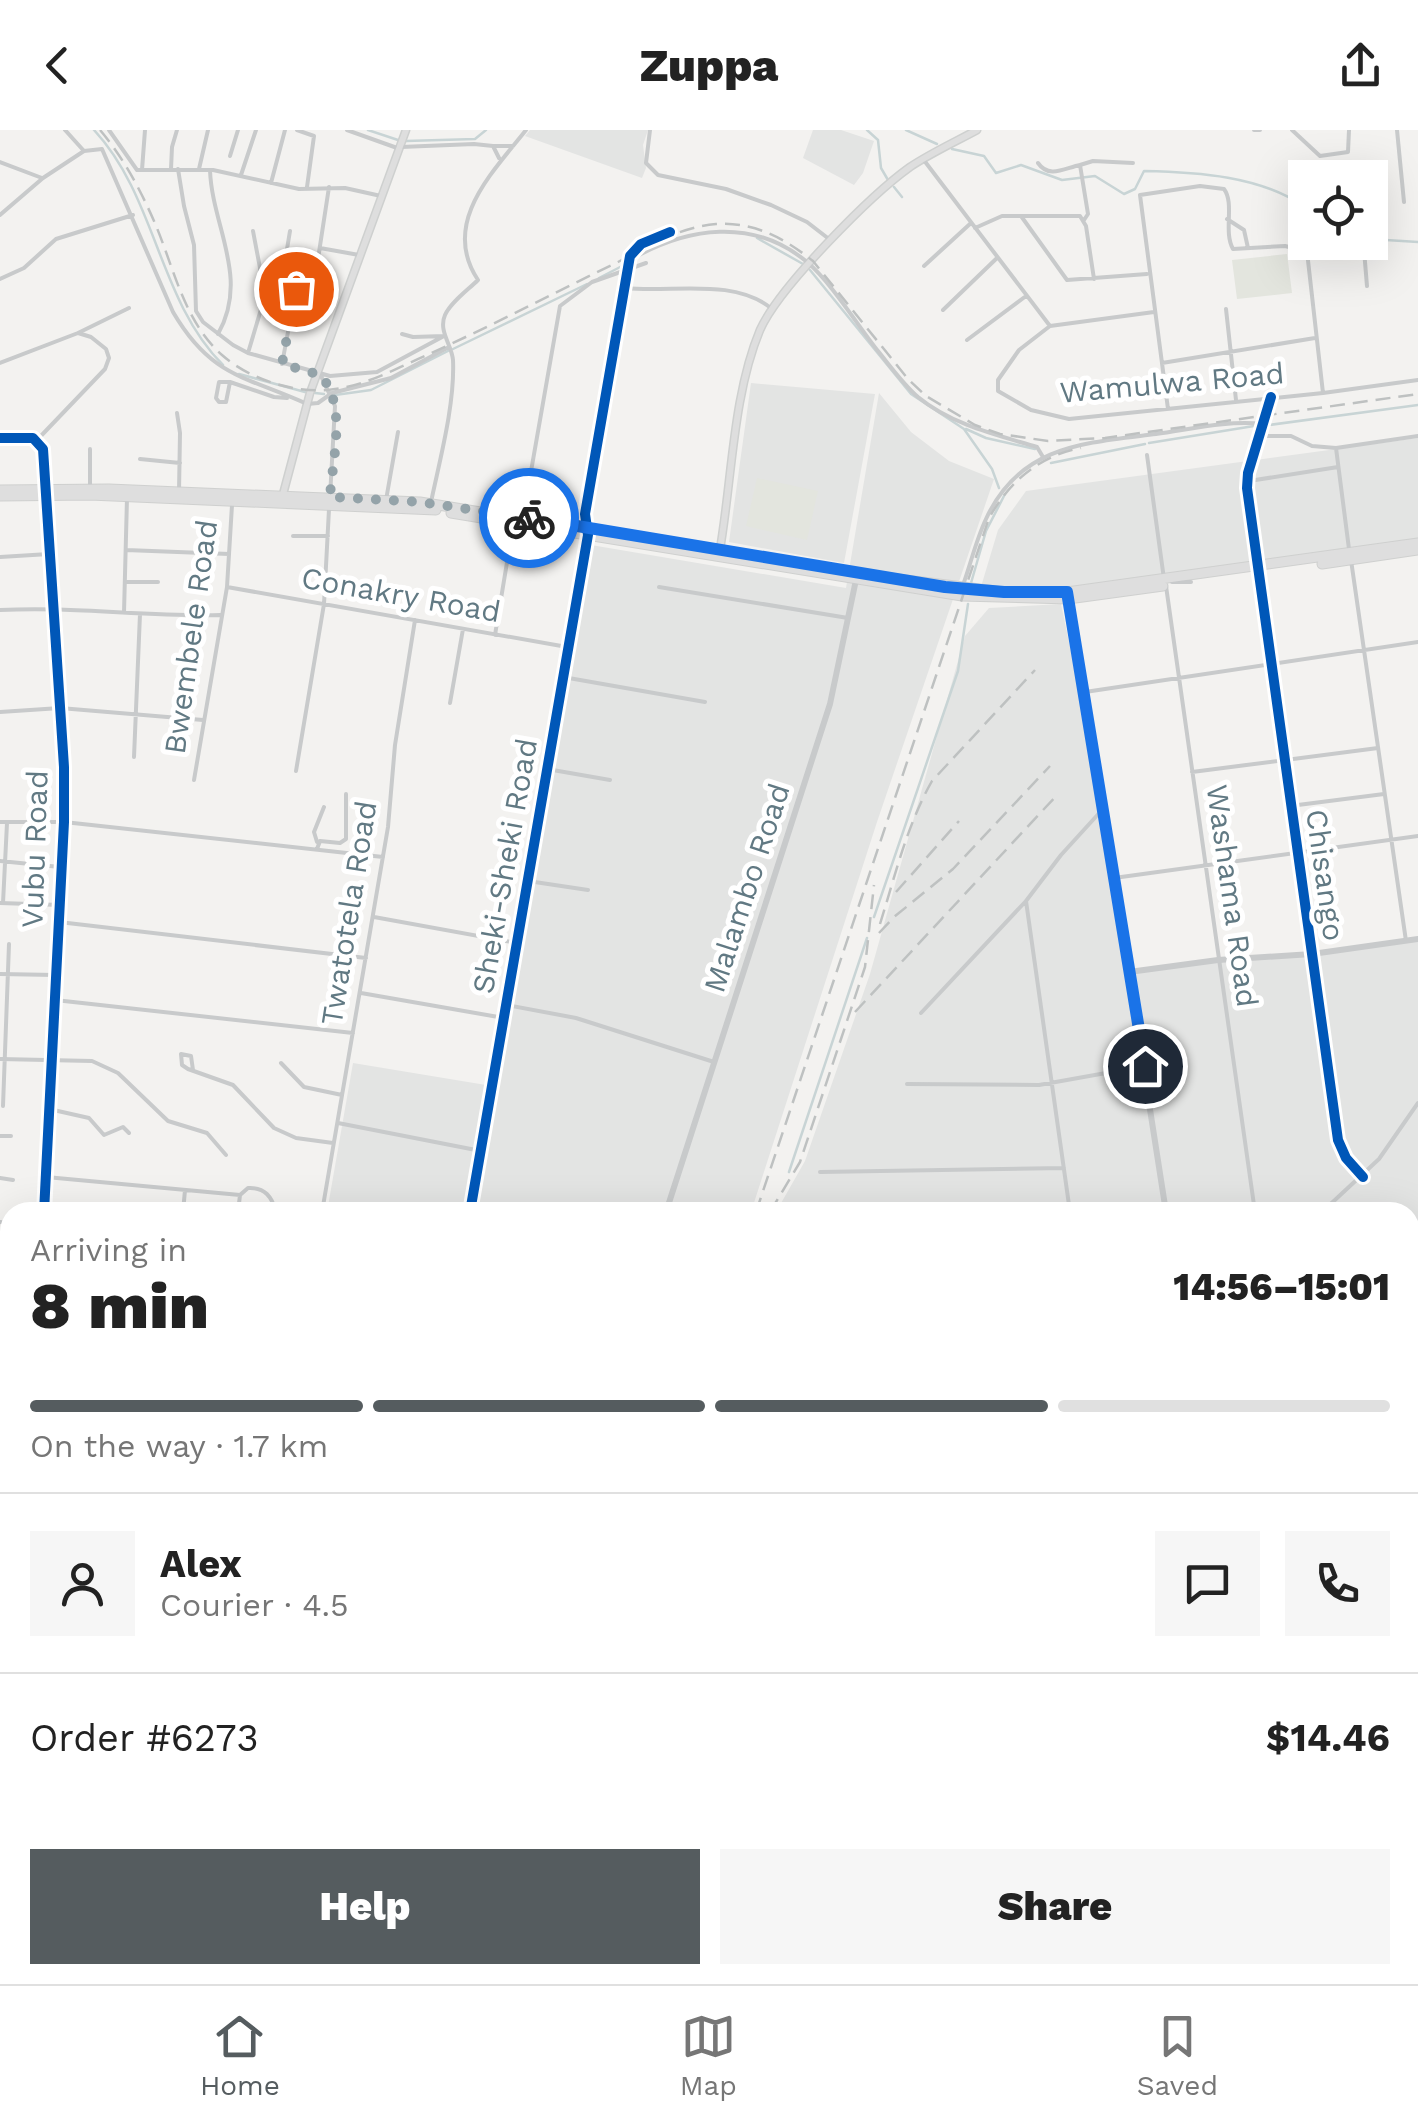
<!DOCTYPE html>
<meta charset="utf-8">
<style>
:root{--surface:#fff;--page:#f6f6f6;--text:#222;--muted:#767676;--line:#e0e0e0;--accent:#555c5f}
body{margin:0;font-family:"Work Sans",sans-serif;background:var(--page);color:var(--text);height:100vh;display:flex;flex-direction:column;font-size:38px;white-space:nowrap}
*{box-sizing:border-box;margin:0}
p{font-size:32px;color:var(--muted)}
.icon{flex:none;width:55px;height:55px;fill:none;stroke:currentColor;stroke-width:2;stroke-linecap:round;stroke-linejoin:round}
.map{position:relative;flex:1;overflow:hidden}
.panel{position:absolute;left:0px;top:1072px;width:1420px;height:782px;display:flex;flex-direction:column;background:var(--surface);border-radius:30px 30px 0 0;box-shadow:0 10px 40px #0002}
.panel>*{flex:none}
.buttons{position:absolute;left:1288px;top:30px;display:grid;gap:20px}
.buttons a{display:grid;place-items:center;width:100px;height:100px;border-radius:0px;background:var(--surface);box-shadow:0 10px 40px #0002;font-size:50px}
.pin{position:absolute;display:grid;place-items:center;width:85px;height:85px;color:#fff;margin:-42px;border:5px solid #fff;border-radius:50%;box-shadow:0 2px 10px #0007}
.courier{position:absolute;display:grid;place-items:center;width:100px;height:100px;margin:-50px;border:8px solid #1a73e8;border-radius:50%;background:#fff;color:#222;box-shadow:0 2px 12px #0007}
.head em{font-style:normal;font-weight:800}
.head div{display:flex;flex-direction:column-reverse}
.head{display:flex;align-items:center;justify-content:space-between;height:170px;padding:0 30px}
h1{font-size:65px;font-weight:800;line-height:75px}
.bar{display:grid;grid-template-columns:repeat(4,1fr);gap:15px 10px;align-content:center;height:120px;padding:0 30px}
.bar i{height:12px;border-radius:8px;background:var(--line)}
.bar .selected{background:var(--accent)}
.bar p{grid-column:span 4}
.line{display:flex;align-items:center;gap:25px;padding:0 30px;border-top:2px solid var(--line)}
.line div{flex:1}
.round{display:grid;place-items:center;flex:none;width:105px;height:105px;border-radius:0px;background:var(--page)}
.button{display:flex;gap:20px;margin-top:auto;padding:20px 30px}
.button a{flex:1;height:115px;border-radius:0px;background:var(--accent);color:#fff;font-size:40px;font-weight:800;line-height:115px;text-align:center}
.button a+a{background:var(--page);color:var(--text)}
header{display:flex;justify-content:space-between;align-items:center;height:130px;padding:0 30px;background:var(--surface);font-size:45px;font-weight:800}
.tab-bar{display:flex;justify-content:space-around;align-items:center;height:140px;border-top:2px solid var(--line);background:var(--surface);font-size:28px;color:var(--muted)}
.tab-bar a{display:grid;justify-items:center;gap:5px}
.tab-bar .selected{color:var(--accent)}
.map>svg:first-child{display:block}
.built{fill:#e3e4e3}
.green{fill:#e3e5de}
.lines{fill:none;stroke-linecap:round;stroke-linejoin:round}
.stream{stroke:#c8d4d5;stroke-width:2.5}
.secondary-casing{stroke:#ced0cf;stroke-width:9}
.primary-casing{stroke:#cfd0cf;stroke-width:11}
.minor{stroke:#c8cacb;stroke-width:4}
.tertiary{stroke:#c8cacb;stroke-width:6}
.secondary{stroke:#dedede;stroke-width:6}
.primary{stroke:#dedede;stroke-width:9}
.rail{stroke:#bec1c1;stroke-width:2.5;stroke-dasharray:15 8;stroke-linecap:butt}
.cycleway-casing{stroke:#fff;stroke-width:16}
.cycleway{stroke:#0057b8;stroke-width:10}
.done{stroke:#94a3a9;stroke-width:10;stroke-dasharray:0 18}
.route{stroke:#1a73e8;stroke-width:12}
.labels{text-anchor:middle;stroke-width:10;stroke-linejoin:round;paint-order:stroke}
.street-label{font-size:30px;fill:#617983;stroke:#fff}
</style>
<header><svg class="icon" aria-label="back" viewBox="0 0 24 24"><path d="M15 5l-7 7 7 7"/></svg>Zuppa<svg class="icon" aria-label="share" viewBox="0 0 24 24"><path d="M12 15V3M7 8l5-5 5 5M5 13v7h14v-7"/></svg></header>
<div class="map">
<svg width="1418" height="1854" viewBox="0 0 1418 1854">
<rect width="100%" height="100%" fill="#f3f2f0"/>
<path class="built" d="M530,0H648L643,15L646,38L642,48L525,6Z
M813,0H841L874,11L863,43L854,55L803,28Z
M751,253L875,264L844,433L729,412Z
M879,263L911,302L949,331L994,349L877,692L751,1082H477L591,415L846,458Z
M1418,308V409L1063,460H980L998,400L1026,361Z
M1061,474L1104,679L1131,841L1418,810V1124L1410,1130V1082H776L805,1031L870,844L965,506L989,478Z
M353,933L486,955L464,1082H327Z
M1418,1531V1854H58L60,1845H1410V1535Z"/>
<path class="green" d="M1287,124L1292,163L1237,169L1232,130Z
M757,348L818,361L807,410L746,396Z"/>
<g class="lines">
<path class="stream" d="M94,0C157,68 158,170 223,235
M368,0L398,10
M867,0L878,10L881,38L888,50
M906,0L937,14
M406,11L475,9L486,0
M952,19L984,26L996,43L1021,35L1062,50L1095,46L1124,64L1135,59L1144,41C1197,42 1261,46 1305,77
M894,57L902,67
M757,108L803,134
M1370,109L1418,112
M810,140L911,264L964,299L992,339L999,358
M599,148L624,135
M453,219L587,154
M239,244L305,262
M315,263L324,264
M335,265L371,260L448,221
M1269,295L1418,275
M966,299L986,308L1035,319
M1149,313L1254,296
M1051,333L1145,314
M971,453L986,401L1005,364
M874,787L958,541L968,474
M789,1042L867,808"/>
<defs>
<path id="secondary" d="M282,368L310,263L406,0
M719,425C732,354 732,267 760,200C779,157 871,65 910,37C931,23 955,12 977,0
M749,1854L751,1845"/>
<path id="primary" d="M0,360L109,359L420,372L857,444L1004,462H1067L1418,413
M0,366L90,365L436,380
M451,383L962,466L1068,469L1163,456
M1322,434L1418,420
M1410,1132L1418,1125
M1410,1141L1418,1133
M0,1181L10,1183
M0,1193L10,1195"/>
</defs>
<use href="#secondary" class="secondary-casing"/>
<use href="#primary" class="primary-casing"/>
<path class="minor" d="M109,0L137,40H213L299,59L345,58L381,66
M297,0L314,6L307,57
M347,0L400,19
M650,0L646,33L658,45L726,59L771,75L807,92L829,109
M1254,0H1260
M1292,0L1320,26L1348,22L1349,0
M1397,0L1404,72
M493,16H513
M401,17L474,14L493,16L499,28
M84,21L102,19L173,182C211,247 245,246 307,274L318,273L332,263L391,248L449,217
M230,26L238,0
M923,29L1050,196
M0,32L42,48
M1038,33C1049,49 1065,38 1080,35
M171,39L172,17L177,0
M178,39L184,76L194,115L196,181L203,192L233,215L248,223L330,246L377,242L444,206
M199,39L208,0
M142,40L145,0
M210,40C212,97 250,147 218,204
M241,45L256,0
M271,53L285,0
M0,85L43,48L84,21L65,0
M1021,86L1067,150L1147,144
M1227,89L1244,100L1248,118
M1084,90L1088,84L1080,35L1093,31L1133,33
M975,98L1002,86H1080L1086,96L1094,149
M1305,104L1323,263
M1347,112L1364,120L1367,156
M320,118L359,125
M630,130C687,97 753,87 807,132C831,152 858,196 878,221C891,237 903,254 918,267C952,295 997,305 1037,317L1043,327
M924,136L971,93
M316,142L329,57
M0,149L24,138L56,109L133,85
M626,158C671,163 734,147 772,179
M1226,179L1236,270
M943,180L997,128
M1154,182L1050,196L1019,220L998,250V261L1031,280L1069,289L1323,263L1418,250
M78,203L129,178
M402,204L413,207L444,206
M967,210L1026,166
M248,223L262,176L260,138L253,101
M0,233L78,203L91,207L106,219L109,228L105,239L38,309
M1162,233L1315,208
M282,234L296,159L287,119L290,101
M321,246L335,276L330,367
M219,252H230L226,272H219L216,268Z
M230,252L274,267L287,268
M1271,267L1248,343L1247,358L1338,1010L1346,1028L1363,1047
M1168,279L1140,65L1200,56L1224,59C1235,74 1223,101 1233,119L1285,116L1305,121
M177,283L180,303L179,362
M1259,306H1291L1312,316L1336,318
M0,308L27,307L37,310L43,319L46,359
M90,319V358
M1147,325L1164,449
M140,329L180,333
M1249,351L1338,337
M386,370L398,302
M431,372C440,329 455,274 453,230C452,215 438,201 445,185C451,172 468,160 478,150C440,93 493,42 526,0
M523,387L560,176L592,152L646,133
M587,398L585,384L630,126L641,114L670,102
M293,406H328
M1349,419L1336,318L1418,306
M126,420L229,424
M0,427L49,424
M1351,430L1406,811
M125,452H158
M1172,452H1191
M963,455C971,433 976,410 986,389C1020,315 1084,313 1156,304C1192,299 1227,290 1263,294
M1166,456L1255,1082
M227,457L567,517
M659,457L848,488
M0,480C74,476 146,487 220,485
M124,483L127,368
M495,505L513,396
M563,547L705,572
M1085,562L1418,512
M450,573L463,499
M0,582L60,578L203,590
M134,627L140,484
M547,639L610,650
M296,641L324,474L329,379
M1192,642L1378,618
M194,650L227,457L232,375
M1290,676L1384,664
M0,692H64L383,727
M317,712L314,702L324,677
M317,719L320,711L340,713L346,709V664
M0,731L60,737
M1114,748L1418,706
M528,751L588,760
M0,773L60,775
M3,773L7,693
M374,787L517,813
M59,792L366,828
M0,844L55,845
M361,863L504,888
M55,870L353,903
M507,875L576,888L714,932
M921,883L1026,771
M0,929L92,931L118,943L168,991L207,1003L226,1025
M281,933L304,957L342,965
M193,940L191,926L181,924L182,935L188,939L233,955L274,998L296,1008L333,1013
M907,954L1039,955L1145,936
M3,976L9,814
M49,979L89,988L104,1005L123,997L129,1003
M338,993L481,1021
M0,1006H11
M820,1042L1064,1038
M46,1047L240,1065L248,1058C265,1057 272,1067 276,1082
M0,1048L13,1050
M44,1082L64,692V637L46,368
M183,1082L185,1060
M238,1082L240,1065
M322,1082L388,697L395,615L415,490
M1070,1082L1026,771L1061,725L1102,680
M1322,1082L1379,1029L1418,973
M0,1092L10,1093
M1410,1115L1418,1108
M0,1203L9,1204L5,1226
M0,1225L10,1226
M1410,1275L1418,1270
M0,1302L10,1252
M0,1347L10,1349
M1410,1430L1418,1447
M0,1463L10,1465
M0,1505L10,1507
M1410,1535L1418,1539
M0,1539L10,1541
M0,1570L10,1572
M0,1604L10,1606
M0,1637L10,1639
M0,1670L10,1673
M0,1706L10,1708
M0,1741L7,1707
M1410,1765L1418,1783
M0,1827L10,1830
M192,1845L236,1854
M13,1854L15,1845
M51,1854L53,1845
M184,1854L186,1845
M344,1854L346,1845
M481,1854L483,1845"/>
<path class="tertiary" d="M1068,468L1085,562L1166,1082
M1129,842L1218,830L1312,824L1418,809
M470,1082L588,405
M666,1082L830,574L857,445
M1161,1845L1163,1854"/>
<use href="#secondary" class="secondary"/>
<use href="#primary" class="primary"/>
<path class="rail" d="M100,0C123,27 140,59 154,91C174,137 183,190 222,225C250,250 298,265 335,259C367,255 397,238 427,225C491,196 554,163 618,132C649,116 680,97 716,94C755,92 784,108 813,131L908,249L926,266L975,295L1000,304L1048,311L1105,308L1418,264
M896,762L959,691
M880,794C895,746 907,695 932,651L1035,540
M879,803L894,787L953,739L1050,636
M855,882L1058,664
M756,1082L989,388C1010,351 1039,326 1081,318
M770,1082L800,1032L865,837L874,755
M1410,1530L1418,1526
M1390,1845L1395,1854
M576,1854L578,1845"/>
<defs>
<path id="cycleway" d="M1271,267L1248,343L1247,358L1338,1010L1346,1028L1363,1047
M0,308H33L43,319L64,637V692L44,1082
M470,1082L588,405L585,384L630,126L641,114L670,102"/>
</defs>
<use href="#cycleway" class="cycleway-casing"/>
<use href="#cycleway" class="cycleway"/>
</g>
<g class="lines">
<path class="done" d="M296,159L282,234L320,245C348,274 332,331 330,367L420,372L529,388"/>
<path class="route" d="M529,388L945,457L1004,462H1067L1145,936"/>
</g>
<g class="labels">
<g class="street-label">
<text transform="translate(1172 253) rotate(-5)" y="10">Wamulwa Road</text>
<text transform="translate(401 465) rotate(10)" y="10">Conakry Road</text>
<text transform="translate(191 507) rotate(-82)" y="10">Bwembele Road</text>
<text transform="translate(35 719) rotate(-88)" y="10">Vubu Road</text>
<text transform="translate(505 736) rotate(-80)" y="10">Sheki-Sheki Road</text>
<text transform="translate(1325 745) rotate(82)" y="10">Chisango</text>
<text transform="translate(747 758) rotate(-72)" y="10">Malambo Road</text>
<text transform="translate(1232 766) rotate(82)" y="10">Washama Road</text>
<text transform="translate(349 783) rotate(-81)" y="10">Twatotela Road</text>
</g>
</g>
</svg>
<div class="buttons">
<a><svg class="icon" aria-label="locate" viewBox="0 0 24 24"><circle cx="12" cy="12" r="6"/><path d="M12 2v4M12 18v4M2 12h4M18 12h4"/></svg></a>
</div>
<div class="pin" style="left:296px;top:159px;background:#ea580c"><svg class="icon" aria-label="bag" viewBox="0 0 24 24"><path d="M5 8h14l-1 12H6zM9 8a3 3 0 0 1 6 0"/></svg></div>
<div class="pin" style="left:1145px;top:936px;background:#1f2937"><svg class="icon" aria-label="home" viewBox="0 0 24 24"><path d="M3 11l9-7 9 7M6 9v11h12V9"/></svg></div>
<div class="courier" style="left:529px;top:388px"><svg class="icon" aria-label="bike" viewBox="0 0 24 24"><circle cx="6" cy="16" r="4"/><circle cx="18" cy="16" r="4"/><path d="M6 16l4-8h5l3 8M10 8l3 8H6M13 5h3"/></svg></div>
<section class="panel">
<div class="head"><div><h1>8 min</h1><p>Arriving in</p></div><em>14:56–15:01</em></div>
<div class="bar"><i class="selected"></i><i class="selected"></i><i class="selected"></i><i></i><p>On the way · 1.7 km</p></div>
<div class="line" style="height:180px"><a class="round"><svg class="icon" aria-label="person" viewBox="0 0 24 24"><circle cx="12" cy="8" r="4"/><path d="M4 21q1-7 8-7t8 7"/></svg></a><div><b>Alex</b><p>Courier · 4.5</p></div><a class="round"><svg class="icon" aria-label="chat" viewBox="0 0 24 24"><path d="M4 5h16v11H9l-5 4z"/></svg></a><a class="round"><svg class="icon" aria-label="phone" viewBox="0 0 24 24"><path d="M5 4h4l2 5-3 2q2 4 5 5l2-3 5 2v4C11 20 4 13 5 4z"/></svg></a></div>
<div class="line" style="height:130px"><div>Order #6273</div><b>$14.46</b></div>
<div class="button"><a>Help</a><a>Share</a></div>
</section>
</div>
<nav class="tab-bar">
<a class="selected"><svg class="icon" aria-label="home" viewBox="0 0 24 24"><path d="M3 11l9-7 9 7M6 9v11h12V9"/></svg>Home</a>
<a><svg class="icon" aria-label="map" viewBox="0 0 24 24"><path d="M3 6l6-2 6 2 6-2v14l-6 2-6-2-6 2zM9 4v14M15 6v14"/></svg>Map</a>
<a><svg class="icon" aria-label="saved" viewBox="0 0 24 24"><path d="M7 4h10v16l-5-4-5 4z"/></svg>Saved</a>
</nav>
